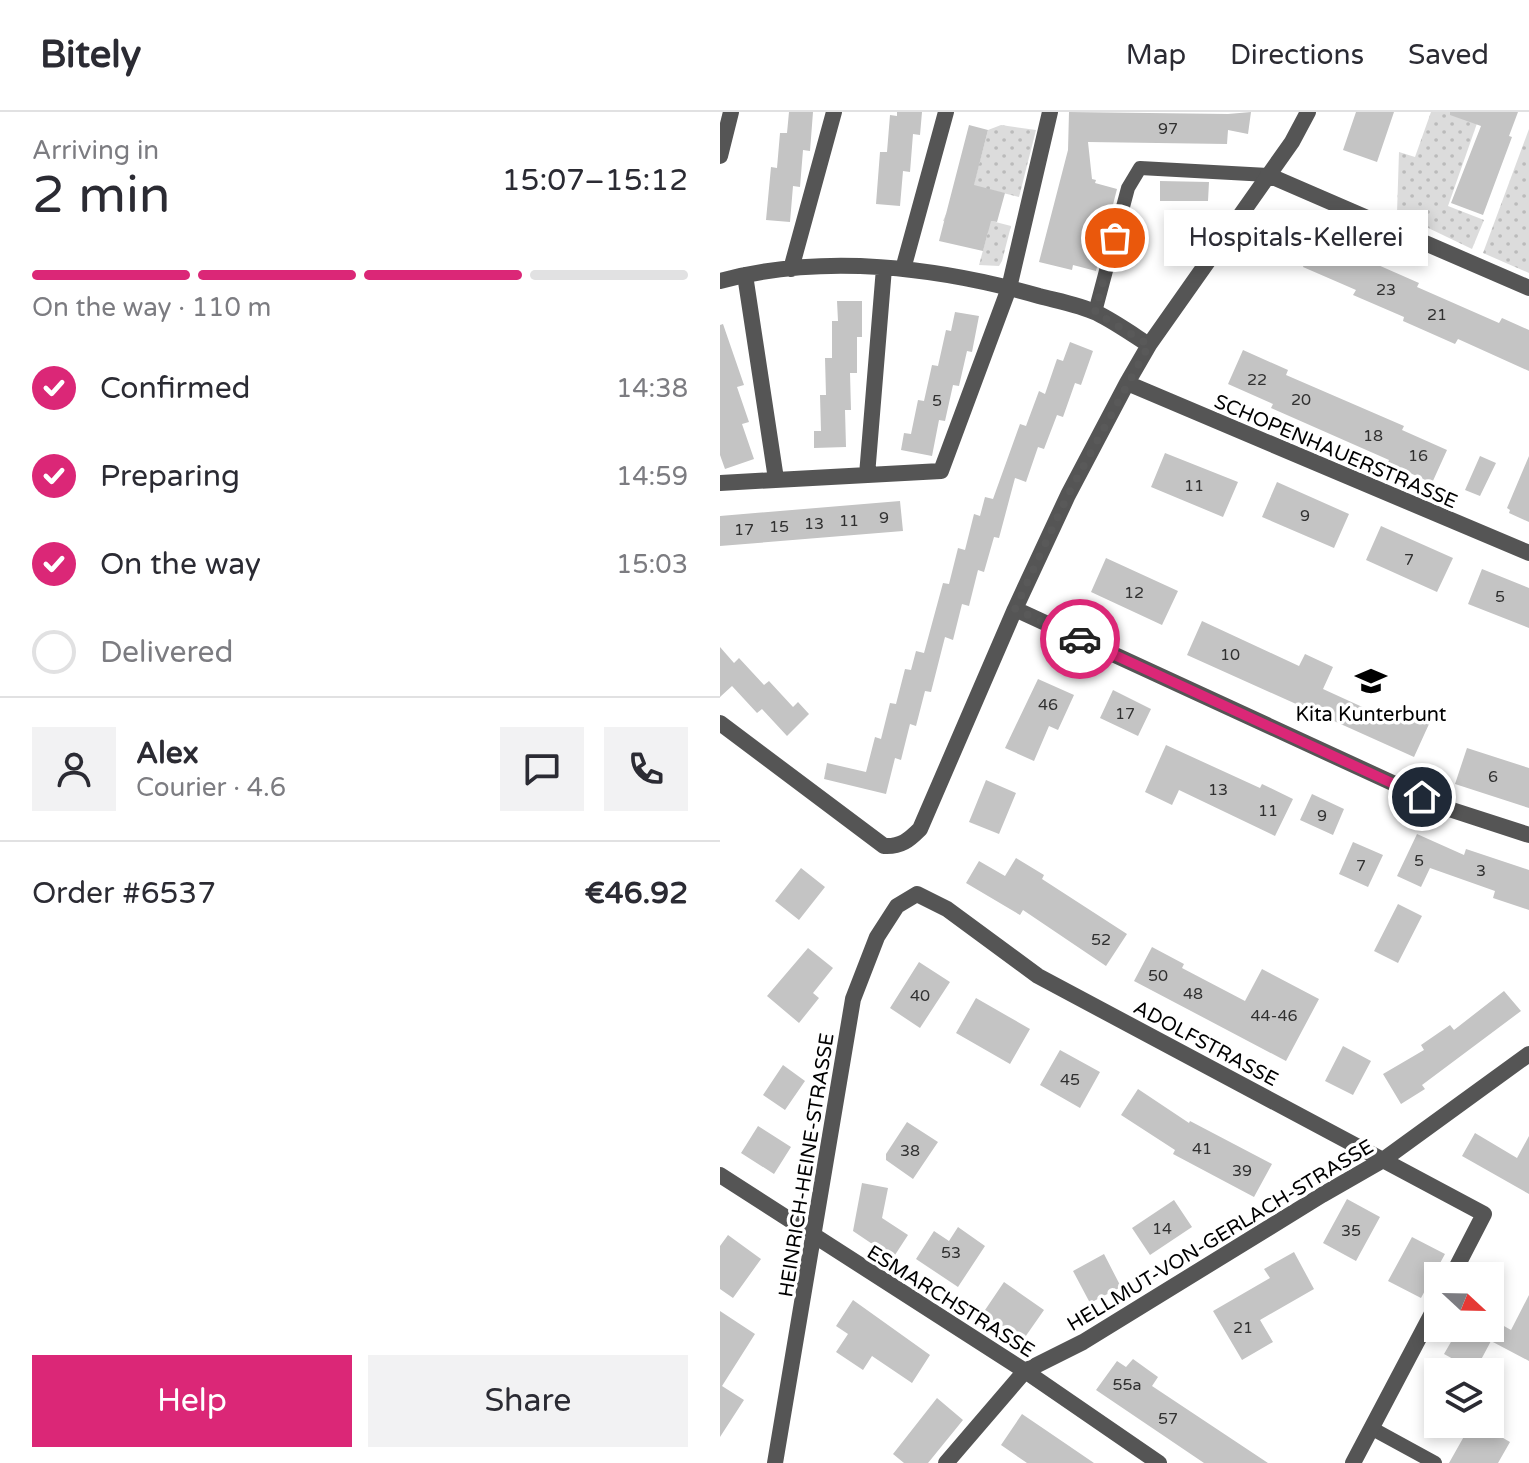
<!DOCTYPE html>
<meta charset="utf-8">
<style>
:root{--surface:#fff;--page:#f2f2f3;--text:#2b2b33;--muted:#7c7c81;--line:#e1e1e2;--accent:#db2777}
body{margin:0;font-family:"Varela Round",sans-serif;background:var(--page);color:var(--text);height:100vh;display:flex;flex-direction:column;font-size:30px;white-space:nowrap}
*{box-sizing:border-box;margin:0}
p{font-size:26px;color:var(--muted)}
.icon{flex:none;width:44px;height:44px;fill:none;stroke:currentColor;stroke-width:2;stroke-linecap:round;stroke-linejoin:round}
.map{position:relative;flex:1;overflow:hidden}
.details{display:flex;flex-direction:column;background:var(--surface);width:720px}
.details>*{flex:none}
.needle{width:52px;rotate:112deg}
.tools{position:absolute;left:704px;top:1150px;display:grid;gap:16px}
.tools a{display:grid;place-items:center;width:80px;height:80px;border-radius:0px;background:var(--surface);box-shadow:0 4px 12px #0003;font-size:40px}
.pin{position:absolute;display:grid;place-items:center;width:68px;height:68px;color:#fff;margin:-34px;border:4px solid #fff;border-radius:50%;box-shadow:0 2px 8px #0007}
.courier{position:absolute;display:grid;place-items:center;width:80px;height:80px;margin:-40px;border:6px solid #db2777;border-radius:50%;background:#fff;color:#222;box-shadow:0 2px 10px #0007}
.bubble{position:absolute;height:56px;border-radius:0px;background:var(--surface);box-shadow:0 4px 12px #0003;font-size:26px;font-weight:600;line-height:56px;text-align:center}
.summary em{font-style:normal;font-weight:600}
.summary div{display:flex;flex-direction:column-reverse}
.summary{display:flex;align-items:center;justify-content:space-between;height:136px;padding:0 32px}
h1{font-size:52px;font-weight:600;line-height:60px}
.bar{display:grid;grid-template-columns:repeat(4,1fr);gap:12px 8px;align-content:center;height:96px;padding:0 32px}
.bar i{height:10px;border-radius:6px;background:var(--line)}
.bar .active{background:var(--accent)}
.bar p{grid-column:span 4}
.line{display:flex;align-items:center;gap:20px;padding:0 32px;border-top:2px solid var(--line)}
.line div{flex:1}
.round{display:grid;place-items:center;flex:none;width:84px;height:84px;border-radius:0px;background:var(--page)}
ol{padding:0 32px;list-style:none}
li{display:flex;align-items:center;gap:24px;height:88px}
li p{margin-inline-start:auto}
li .icon{padding:8px;border-radius:50%;background:var(--accent);color:#fff;stroke-width:4}
li:last-child{color:var(--muted)}
li i{width:44px;height:44px;border:4px solid var(--line);border-radius:50%}
.action{display:flex;gap:16px;margin-top:auto;padding:16px 32px}
.action a{flex:1;height:92px;border-radius:0px;background:var(--accent);color:#fff;font-size:32px;font-weight:600;line-height:92px;text-align:center}
.action a+a{background:var(--page);color:var(--text)}
header{display:flex;align-items:center;gap:48px;box-sizing:border-box;height:112px;padding:0 40px;background:var(--surface);border-bottom:2px solid var(--line)}
header strong{font-size:38px}
nav{display:flex;gap:44px;margin-inline-start:auto;font-size:28px}
main{display:flex;flex:1;min-height:0}
.map>svg:first-child{display:block}
.grass{fill:url(#grass-dots)}
.building{fill:#c4c4c4}
.lines{fill:none;stroke-linecap:round;stroke-linejoin:round}
.service{stroke:#555;stroke-width:14}
.minor{stroke:#555;stroke-width:16}
.done{stroke:#595959;stroke-width:8;stroke-dasharray:0 14.4}
.route{stroke:#db2777;stroke-width:10}
.labels{text-anchor:middle;stroke-width:7;stroke-linejoin:round;paint-order:stroke}
.number-label{font-size:16px;fill:#313131}
.street-label{font-size:20px;fill:#000;stroke:#fff}
.poi-label{font-size:20px;fill:#000;stroke:#fff}
</style>
<header>
<strong>Bitely</strong>
<nav><a>Map</a><a>Directions</a><a>Saved</a></nav>
</header>
<main>
<section class="details">
<div class="summary"><div><h1>2 min</h1><p>Arriving in</p></div><em>15:07–15:12</em></div>
<div class="bar"><i class="active"></i><i class="active"></i><i class="active"></i><i></i><p>On the way · 110 m</p></div>
<ol>
<li><svg class="icon" aria-label="check" viewBox="0 0 24 24"><path d="M5 12l5 5 9-10"/></svg>Confirmed<p>14:38</p></li>
<li><svg class="icon" aria-label="check" viewBox="0 0 24 24"><path d="M5 12l5 5 9-10"/></svg>Preparing<p>14:59</p></li>
<li><svg class="icon" aria-label="check" viewBox="0 0 24 24"><path d="M5 12l5 5 9-10"/></svg>On the way<p>15:03</p></li>
<li><i></i>Delivered</li>
</ol>
<div class="line" style="height:144px"><a class="round"><svg class="icon" aria-label="person" viewBox="0 0 24 24"><circle cx="12" cy="8" r="4"/><path d="M4 21q1-7 8-7t8 7"/></svg></a><div><b>Alex</b><p>Courier · 4.6</p></div><a class="round"><svg class="icon" aria-label="chat" viewBox="0 0 24 24"><path d="M4 5h16v11H9l-5 4z"/></svg></a><a class="round"><svg class="icon" aria-label="phone" viewBox="0 0 24 24"><path d="M5 4h4l2 5-3 2q2 4 5 5l2-3 5 2v4C11 20 4 13 5 4z"/></svg></a></div>
<div class="line" style="height:104px"><div>Order #6537</div><b>€46.92</b></div>
<div class="action"><a>Help</a><a>Share</a></div>
</section>
<div class="map">
<svg width="809" height="1351" viewBox="0 0 809 1351">
<defs>
<pattern id="grass-dots" width="8" height="8" patternUnits="userSpaceOnUse" patternTransform="scale(2)"><rect width="8" height="8" fill="#dcdcdc"/><path d="M2 2h.1M6 6h.1" fill="none" stroke="#bbb" stroke-width="1.8" stroke-linecap="round"/></pattern>
</defs>
<rect width="100%" height="100%" fill="#fff"/>
<path class="grass" d="M711,0H761L728,94L764,108L752,137L677,101L679,40L695,45Z
M281,13L316,18L299,85L267,77L260,106L291,114L282,149L279,154L259,153L268,120L223,109L226,102L245,106L268,18Z
M809,17V161L763,141Z"/>
<path class="building" d="M69,0H93L90,39L83,38L80,75L73,74L70,110L46,108L51,55L57,56L60,21H67Z
M177,0H202L200,23L193,22L190,60L183,59L180,94L156,92L160,40H167L170,3L177,4Z
M349,0L508,2L531,0L528,22L508,18L507,32L368,30L372,67L376,68L375,71L397,77L376,159L353,153L352,158L319,150L348,38Z
M636,0H674L657,50L623,38Z
M730,0H798L789,24L792,25L763,103L731,91L761,14L730,3Z
M249,13L268,18L254,73L285,81L277,110L271,109L263,139L219,129Z
M440,69L489,70L488,89H440Z
M597,122L650,145L649,149L699,171L697,175L779,211L782,206L809,218V259L738,227L735,232L683,209L684,205L633,183L636,178L583,155Z
M117,189H142V225H137V261H130L131,298H125L126,335L94,336V319H101L100,283H106L105,246H112V209H118Z
M235,200L259,204L252,240L247,239L239,274L233,273L225,309L219,308L212,344L181,338L184,321L191,322L198,288L204,289L212,253L218,254L226,218L231,219Z
M3,212L24,273L17,275L29,310L22,312L34,347L5,357L0,343V213Z
M350,230L373,239L361,273L355,271L343,305L337,303L324,337L318,335L306,370L295,366L279,426L274,425L264,460L258,458L249,494L242,492L233,528L225,525L211,580L205,579L196,614L190,612L181,648L175,646L166,682L104,667L107,651L146,660L155,625L161,627L170,591L176,592L185,557L191,558L196,539L204,541L223,471L229,472L238,436L245,438L254,402L260,404L265,385L273,387L300,312L306,314L319,279L325,282L337,247L343,249Z
M523,238L568,258L566,263L684,314L682,318L727,338L712,371L668,351L669,348L551,296L553,292L508,272Z
M445,341L518,370L503,405L431,375Z
M760,344L776,351L760,384L745,378Z
M809,344V410L789,401L790,398L787,396Z
M557,370L629,402L614,436L542,405Z
M180,389L183,419L0,434V404Z
M661,414L733,446L717,480L646,448Z
M386,446L458,479L442,513L371,480Z
M762,457L809,476V516L748,492Z
M482,509L579,554L585,542L613,555L603,577L673,609L679,598L709,612L694,645L467,543Z
M0,535L14,551L19,546L44,573L49,569L73,595L78,590L89,602L67,624L42,597L37,601L12,574L0,585Z
M318,567L354,583L338,618L329,614L314,649L285,636Z
M393,578L431,597L418,624L380,606Z
M446,633L540,676L542,672L573,687L555,724L459,678L452,693L425,680Z
M747,636L809,656V696L735,672Z
M266,668L296,681L279,722L249,710Z
M592,682L624,697L613,723L580,708Z
M697,722L744,743L746,737L809,758V798L773,786L775,779L710,756L701,775L677,764Z
M633,730L663,743L648,775L619,762Z
M296,746L324,763L322,767L407,822L386,854L303,798L300,803L246,771L259,749L285,764Z
M81,756L105,775L79,808L55,789Z
M678,792L702,804L678,851L654,839Z
M432,835L464,852L462,856L525,889L542,857L599,887L566,949L414,869Z
M88,836L113,856L93,881L99,886L79,911L47,884Z
M199,850L230,870L200,916L170,896Z
M784,879L801,899L702,973L705,977L681,992L663,962L704,938L701,933L730,913L734,918Z
M256,886L310,917L290,952L236,921Z
M623,934L651,949L633,983L605,969Z
M340,938L380,960L360,996L320,973Z
M63,953L85,969L65,998L43,983Z
M418,977L469,1011L470,1009L552,1052L534,1085L453,1042L455,1038L401,1003Z
M187,1010L218,1030L193,1067L166,1048V1042Z
M38,1014L71,1035L54,1062L21,1041Z
M755,1021L797,1046L809,1024V1082L742,1044Z
M142,1071L168,1076L162,1106L188,1123L173,1146L133,1119Z
M627,1087L660,1105L636,1149L603,1131Z
M454,1088L472,1115L430,1143L412,1116Z
M238,1115L265,1134L238,1175L196,1147L214,1119L229,1129Z
M8,1123L41,1147L13,1186L0,1177V1134Z
M692,1125L725,1142L701,1186L668,1169Z
M574,1140L594,1177L540,1208L553,1230L522,1248L493,1199L550,1166L544,1157Z
M384,1142L401,1175L370,1191L353,1159Z
M284,1170L324,1198L303,1228L263,1201Z
M809,1183V1249L771,1229L755,1259L724,1242L739,1216H770V1206L791,1218Z
M133,1188L210,1243L192,1271L152,1244L143,1258L116,1240L128,1222L116,1214Z
M0,1199L35,1222L2,1274L24,1288L0,1325Z
M413,1247L438,1265L432,1274L548,1351H484L376,1278L397,1249L406,1255Z
M217,1286L243,1308L208,1351H184L173,1342Z
M302,1302L330,1321L374,1351H307L281,1333Z
M751,1312H759L790,1330L778,1351H729Z"/>
<g class="lines">
<path class="service" d="M375,200L408,76L420,56L548,63
M651,1316L715,1351"/>
<path class="minor" d="M0,44L11,0
M548,63L809,176
M71,157L114,0
M183,157L226,0
M25,163L56,367
M0,169C103,141 218,155 319,184C338,189 360,193 377,201C395,210 412,222 429,233
M407,271L809,441
M147,363L164,156
M0,371L221,359L289,176L330,0
M295,497L729,697L809,723
M0,611L164,734C181,735 189,728 200,717L295,497L348,383L407,271L429,233L572,30L588,0
M0,1063L305,1259L439,1351
M55,1351L133,887L157,825L177,794L197,782L227,797L318,864L764,1102L732,1164
M226,1351L305,1259L363,1230L602,1083L663,1048L809,942
M633,1351L718,1190"/>
</g>
<g class="lines">
<path class="done" d="M360,527L295,497L348,383L429,233L375,200L395,126"/>
<path class="route" d="M360,527L702,685"/>
</g>
<defs>
<symbol id="school-bare" viewBox="-9 -9 18 18"><path d="M0-5L7-2L0 1L-7-2ZM-4 1L0 2.5L4 1V4Q0 6-4 4Z" fill="#000" stroke="#fff" stroke-width="2.5" paint-order="stroke"/></symbol>
</defs>
<g fill-rule="evenodd">
<use href="#school-bare" x="629" y="547" width="44" height="44"/>
</g>
<g class="labels">
<g class="number-label">
<text x="448" y="22">97</text>
<text x="666" y="183">23</text>
<text x="717" y="208">21</text>
<text x="537" y="273">22</text>
<text x="581" y="293">20</text>
<text x="217" y="294">5</text>
<text x="653" y="329">18</text>
<text x="698" y="349">16</text>
<text x="474" y="379">11</text>
<text x="585" y="409">9</text>
<text x="164" y="411">9</text>
<text x="129" y="414">11</text>
<text x="94" y="417">13</text>
<text x="59" y="420">15</text>
<text x="24" y="423">17</text>
<text x="689" y="453">7</text>
<text x="414" y="486">12</text>
<text x="780" y="490">5</text>
<text x="510" y="548">10</text>
<text x="328" y="598">46</text>
<text x="405" y="607">17</text>
<text x="773" y="670">6</text>
<text x="498" y="683">13</text>
<text x="548" y="704">11</text>
<text x="602" y="709">9</text>
<text x="699" y="754">5</text>
<text x="641" y="759">7</text>
<text x="761" y="764">3</text>
<text x="381" y="833">52</text>
<text x="438" y="869">50</text>
<text x="473" y="887">48</text>
<text x="200" y="889">40</text>
<text x="554" y="909">44-46</text>
<text x="350" y="973">45</text>
<text x="482" y="1042">41</text>
<text x="190" y="1044">38</text>
<text x="522" y="1064">39</text>
<text x="442" y="1122">14</text>
<text x="631" y="1124">35</text>
<text x="231" y="1146">53</text>
<text x="523" y="1221">21</text>
<text x="407" y="1278">55a</text>
<text x="448" y="1312">57</text>
</g>
<g class="street-label">
<text transform="translate(616 339) rotate(23)" y="7">SCHOPENHAUERSTRASSE</text>
<text transform="translate(486 931) rotate(28)" y="7">ADOLFSTRASSE</text>
<text transform="translate(86 1053) rotate(-81)" y="7">HEINRICH-HEINE-STRASSE</text>
<text transform="translate(500 1123) rotate(-31)" y="7">HELLMUT-VON-GERLACH-STRASSE</text>
<text transform="translate(231 1189) rotate(32)" y="7">ESMARCHSTRASSE</text>
</g>
<g class="poi-label">
<text x="651" y="609">Kita Kunterbunt</text>
</g>
</g>
</svg>
<div class="tools">
<a><svg class="needle" viewBox="-14 -14 28 28"><path d="M0-13l5 13h-10z" fill="#e53935"/><path d="M0 13l5-13h-10z" fill="#7c7c81"/></svg></a>
<a><svg class="icon" aria-label="layers" viewBox="0 0 24 24"><path d="M12 4l9 5-9 5-9-5zM3 14l9 5 9-5"/></svg></a>
</div>
<div class="pin" style="left:395px;top:126px;background:#ea580c"><svg class="icon" aria-label="bag" viewBox="0 0 24 24"><path d="M5 8h14l-1 12H6zM9 8a3 3 0 0 1 6 0"/></svg></div>
<div class="pin" style="left:702px;top:685px;background:#1f2937"><svg class="icon" aria-label="home" viewBox="0 0 24 24"><path d="M3 11l9-7 9 7M6 9v11h12V9"/></svg></div>
<div class="courier" style="left:360px;top:527px"><svg class="icon" aria-label="car" viewBox="0 0 24 24"><path d="M5 17H2v-5l4-1 3-4h7l3 4 3 1v5h-3M9 17h6M6 11h13"/><circle cx="7" cy="17" r="2"/><circle cx="17" cy="17" r="2"/></svg></div>
<div class="bubble" style="left:444px;top:98px;width:264px">Hospitals-Kellerei</div>
</div>
</main>
